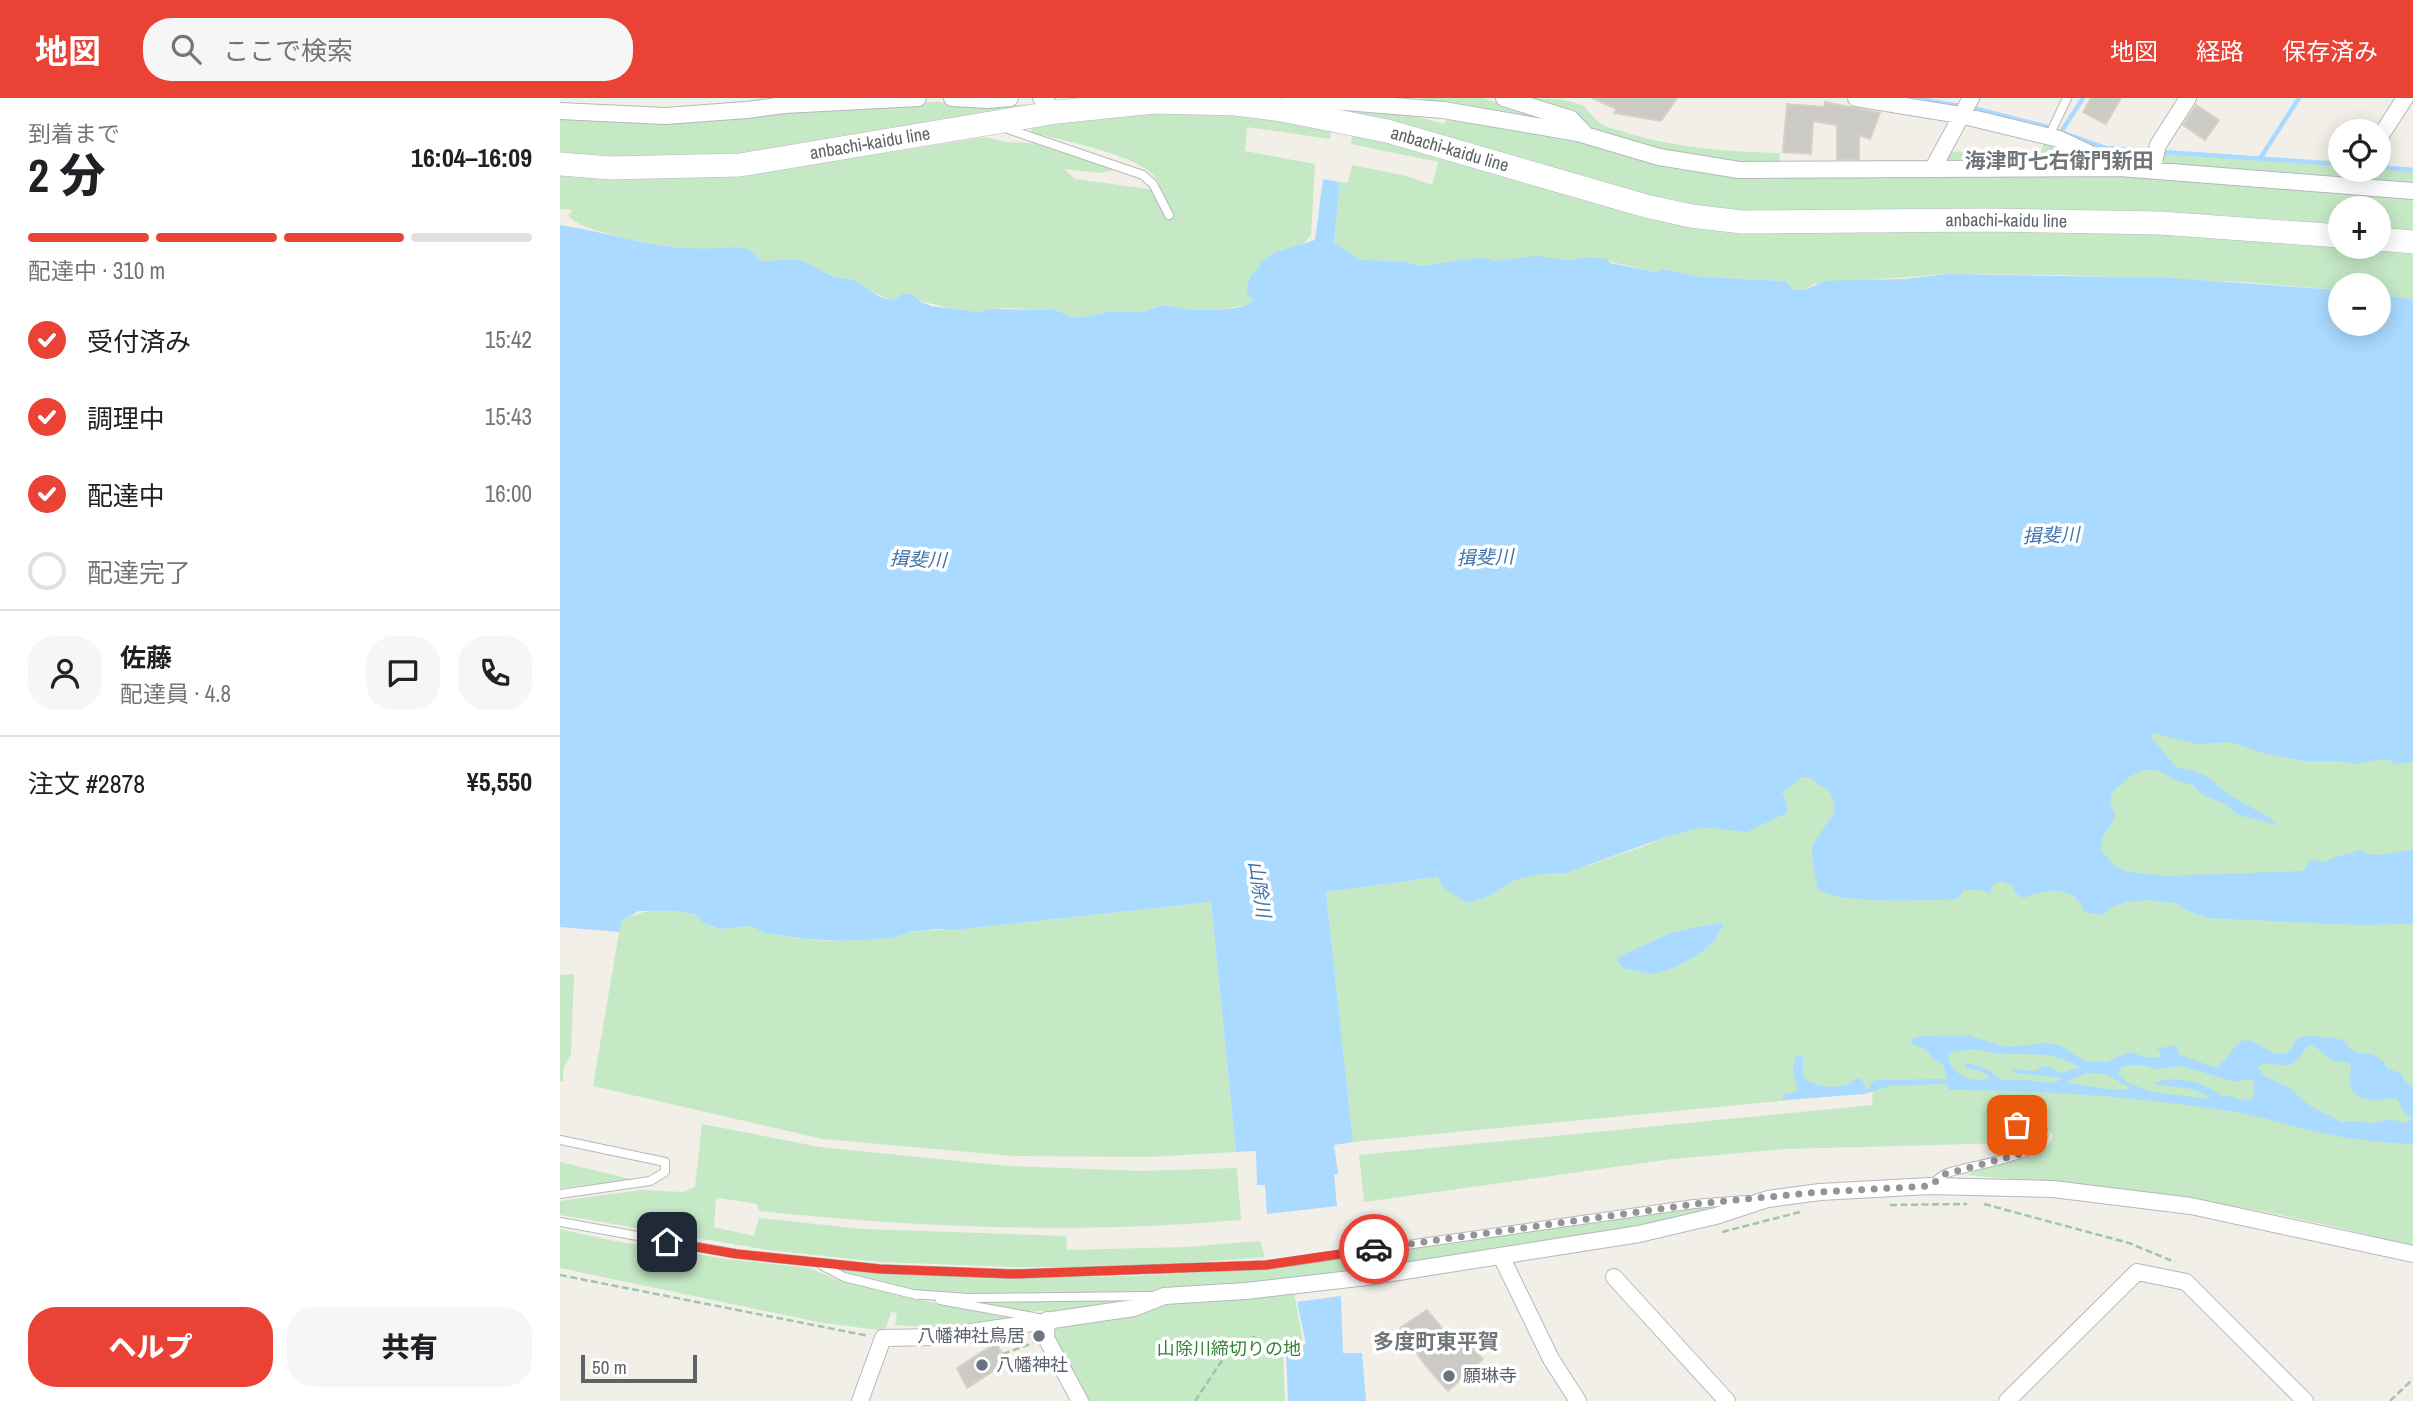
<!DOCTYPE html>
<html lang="ja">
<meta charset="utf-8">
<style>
:root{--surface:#fff;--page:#f6f6f6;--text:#202124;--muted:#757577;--line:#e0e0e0;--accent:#ea4335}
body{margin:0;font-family:"Archivo Narrow","Noto Sans JP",sans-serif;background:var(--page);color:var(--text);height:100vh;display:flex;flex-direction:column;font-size:26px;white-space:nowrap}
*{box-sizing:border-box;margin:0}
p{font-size:23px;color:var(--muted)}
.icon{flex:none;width:38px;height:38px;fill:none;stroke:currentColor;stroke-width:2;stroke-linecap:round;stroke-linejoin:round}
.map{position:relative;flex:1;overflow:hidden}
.drawer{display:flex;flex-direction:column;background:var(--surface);width:560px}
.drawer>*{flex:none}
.buttons{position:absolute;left:1768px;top:21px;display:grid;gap:14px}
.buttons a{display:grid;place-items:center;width:63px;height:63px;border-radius:50%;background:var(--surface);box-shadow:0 4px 18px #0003;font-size:35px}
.scale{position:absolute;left:21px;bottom:18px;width:116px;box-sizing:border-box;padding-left:7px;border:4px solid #5f6368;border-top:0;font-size:19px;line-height:24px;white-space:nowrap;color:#5f6368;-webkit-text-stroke:5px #fff;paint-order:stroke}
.pin{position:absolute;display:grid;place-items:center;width:60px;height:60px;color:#fff;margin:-30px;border-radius:14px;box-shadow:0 4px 10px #0006}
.courier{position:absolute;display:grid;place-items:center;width:70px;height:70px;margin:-35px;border:5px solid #ea4335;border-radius:50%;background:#fff;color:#222;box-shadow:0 2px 9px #0007}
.headline em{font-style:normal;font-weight:800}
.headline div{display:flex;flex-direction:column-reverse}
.headline{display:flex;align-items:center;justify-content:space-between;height:119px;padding:0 28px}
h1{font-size:46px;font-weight:800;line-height:52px}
.bar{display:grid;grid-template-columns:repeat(4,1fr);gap:10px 7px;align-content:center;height:84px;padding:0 28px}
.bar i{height:9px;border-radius:5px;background:var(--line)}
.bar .active{background:var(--accent)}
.bar p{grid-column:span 4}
.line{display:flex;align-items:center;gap:18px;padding:0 28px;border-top:2px solid var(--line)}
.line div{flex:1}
.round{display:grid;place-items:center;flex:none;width:74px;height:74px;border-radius:28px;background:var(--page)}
ol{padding:0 28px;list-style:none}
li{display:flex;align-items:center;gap:21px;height:77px}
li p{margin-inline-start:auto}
li .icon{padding:7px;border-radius:50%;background:var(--accent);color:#fff;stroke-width:4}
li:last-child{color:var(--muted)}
li i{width:38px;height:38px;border:4px solid var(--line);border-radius:50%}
.primary-button{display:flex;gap:14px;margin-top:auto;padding:14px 28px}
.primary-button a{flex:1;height:80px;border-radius:28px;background:var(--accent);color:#fff;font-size:28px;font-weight:800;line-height:80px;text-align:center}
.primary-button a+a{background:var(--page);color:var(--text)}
header{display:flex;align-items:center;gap:42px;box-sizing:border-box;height:98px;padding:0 35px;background:var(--accent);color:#fff}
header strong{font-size:33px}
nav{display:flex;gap:38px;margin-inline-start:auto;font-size:24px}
.search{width:490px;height:63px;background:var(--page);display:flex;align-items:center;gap:18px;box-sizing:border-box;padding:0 24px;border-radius:28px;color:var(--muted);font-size:26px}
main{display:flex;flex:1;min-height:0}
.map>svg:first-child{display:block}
.green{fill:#c5e8c5;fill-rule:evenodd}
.water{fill:#aadaff;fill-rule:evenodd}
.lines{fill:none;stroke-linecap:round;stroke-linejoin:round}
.stream{stroke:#aadaff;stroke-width:4.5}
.building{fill:#cccac5;stroke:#d6d1c6;stroke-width:2}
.service-casing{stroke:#b5b8bc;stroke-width:10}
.minor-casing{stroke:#b5b8bc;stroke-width:18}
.secondary-casing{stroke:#b6babf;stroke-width:24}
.path{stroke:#9cc7a9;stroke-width:2.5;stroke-dasharray:7 3.5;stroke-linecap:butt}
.service{stroke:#fff;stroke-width:8}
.minor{stroke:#fff;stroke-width:16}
.secondary{stroke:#fff;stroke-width:23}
.done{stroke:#929495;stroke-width:7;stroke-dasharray:0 12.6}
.route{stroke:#ea4335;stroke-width:9}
.worship-dot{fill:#6b7280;stroke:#fff;stroke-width:2.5}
.labels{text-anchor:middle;stroke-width:7;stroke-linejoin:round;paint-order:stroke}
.street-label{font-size:18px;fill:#5f6368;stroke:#fff}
.worship-label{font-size:18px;fill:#5b616d;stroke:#fff;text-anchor:start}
.park-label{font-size:18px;fill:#348238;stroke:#fff}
.water-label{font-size:19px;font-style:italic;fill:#4174aa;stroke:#fff}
.quarter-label{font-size:21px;font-weight:bold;fill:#70757a;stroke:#fff}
</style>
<header>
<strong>地図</strong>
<div class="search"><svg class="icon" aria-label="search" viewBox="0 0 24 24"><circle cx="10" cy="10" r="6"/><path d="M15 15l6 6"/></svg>ここで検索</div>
<nav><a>地図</a><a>経路</a><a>保存済み</a></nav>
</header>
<main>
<section class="drawer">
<div class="headline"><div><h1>2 分</h1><p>到着まで</p></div><em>16:04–16:09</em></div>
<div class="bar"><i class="active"></i><i class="active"></i><i class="active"></i><i></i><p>配達中 · 310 m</p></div>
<ol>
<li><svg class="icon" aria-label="check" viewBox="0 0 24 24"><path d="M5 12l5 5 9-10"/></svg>受付済み<p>15:42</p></li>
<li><svg class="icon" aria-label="check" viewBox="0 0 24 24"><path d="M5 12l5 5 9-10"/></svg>調理中<p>15:43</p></li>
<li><svg class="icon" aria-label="check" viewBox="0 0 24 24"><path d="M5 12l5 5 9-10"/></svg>配達中<p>16:00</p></li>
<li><i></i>配達完了</li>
</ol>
<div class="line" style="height:126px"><a class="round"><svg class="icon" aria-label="person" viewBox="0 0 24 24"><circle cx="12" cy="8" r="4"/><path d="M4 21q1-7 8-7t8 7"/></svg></a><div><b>佐藤</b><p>配達員 · 4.8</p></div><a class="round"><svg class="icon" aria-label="chat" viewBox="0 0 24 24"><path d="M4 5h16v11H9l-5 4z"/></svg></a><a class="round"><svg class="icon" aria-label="phone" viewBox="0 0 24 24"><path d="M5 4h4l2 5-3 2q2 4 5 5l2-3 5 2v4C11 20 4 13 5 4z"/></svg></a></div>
<div class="line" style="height:91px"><div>注文 #2878</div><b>¥5,550</b></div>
<div class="primary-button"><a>ヘルプ</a><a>共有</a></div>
</section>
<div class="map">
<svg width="1853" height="1303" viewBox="0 0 1853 1303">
<rect width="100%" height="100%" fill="#f1efe8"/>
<path class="green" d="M860,0H923L1011,28L898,11Z
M958,0C977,0 1005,0 1022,7C1030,13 1035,24 1045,28C1101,48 1161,54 1220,55L1219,67C1155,63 1093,57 1032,34C1007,25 983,11 958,0Z
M377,4L425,8L474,6L478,10L162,59H0V18L224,13Z
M766,8L835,13L884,26L888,20L1011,37L1096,62L1525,74L1853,97V135L1818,133V110H1780V130L1183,115L1123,106L766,12Z
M592,14H669L772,29L770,41L687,29L685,53L755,66L751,137C738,155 730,146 715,155C702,164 691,177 686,191L693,202L687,207L658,212H629L602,207L582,214H548L522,219H512L491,210L486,212C469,212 449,209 432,211C426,211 421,214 416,214C389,215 356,196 331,202L236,162C224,161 210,165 198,162L194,155C171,148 157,152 134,151C110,149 20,136 8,117L13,112L0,111V77L177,78L426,39L445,44L473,45L556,72L539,75L504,71L515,81L589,91L600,88C595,59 500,42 473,35L471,32L476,28Z
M793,32L1052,108L1577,132L1853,153V201L1818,196V187H1780V192L1684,184L1499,177L1387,176L1254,186L1244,192H1234L1225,183L1140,179L1102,171L1096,174L1029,159L1006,162L936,163L922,159L861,168L842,163L801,162L774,145L780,84L788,85L792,67L846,78L872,87L878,64L791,46Z
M1485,43L1540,63L1385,66L1388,54L1481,52Z
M1604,56L1780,68V72H1797L1792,79L1786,82L1612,69L1604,65Z
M1818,71L1853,74V88L1809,84L1806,81L1810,72Z
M1573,630L1853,652V1148C1781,1129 1708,1113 1635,1102C1559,1090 1483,1084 1407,1077C1429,1066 1486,1063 1493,1038C1485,1020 1450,1024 1432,1022L1434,1027L1450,1029L1447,1045L1226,1051L1112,1061L804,1104L799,1057L1312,1007L1313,994L793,1044L766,794L879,779L929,798L952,783L981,776L1006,775L1082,749L1103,740L1214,676ZM1161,824L1163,828C1159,834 1156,842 1150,847C1139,858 1104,877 1089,876C1080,875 1076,870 1067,872L1060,867L1081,849L1110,835Z
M651,804L676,1054L589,1059L454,1058L263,1041L33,988L61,823C82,812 109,806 133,817C142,820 146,827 156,830C166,832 178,827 188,828C195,829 201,834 208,835C233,841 258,843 283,843C322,842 357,830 395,832Z
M14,876L11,956L3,972V983H0V877Z
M142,1026L260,1049L448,1068L582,1073L677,1070L681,1122C521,1136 359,1130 199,1113L197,1106L160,1100L156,1102L154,1129L194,1138L199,1120L302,1131L506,1138L507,1152L626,1149L700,1143L705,1159L575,1169H457L320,1164L209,1152L0,1117V1103L81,1092L123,1094L135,1089Z
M0,1064L74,1082L0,1090Z
M1164,1106L1165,1110L1086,1132L704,1186L565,1195L412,1196L358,1194L283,1175L282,1172L451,1180L573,1178L704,1171Z
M0,1131L54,1143L166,1161L250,1170L277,1182L401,1211L456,1221L374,1235V1229L335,1227L337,1215L331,1214L325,1233L258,1224L0,1170Z
M734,1194L743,1244L723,1251L725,1303H530L490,1233L491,1227L561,1209Z
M411,1203H582L515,1213H456L406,1206Z"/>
<path class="water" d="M763,81L780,84L774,145L801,162L842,163L861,168L922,159L936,163L977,158L1006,162L1029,159L1047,161L1050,165L1096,174L1102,171L1141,179L1225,183L1234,192H1244L1265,183L1344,181L1387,176L1610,180L1780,192V226H1818V196L1853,201V664L1837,666L1828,662H1816L1795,666L1780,663H1744L1699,654L1671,644L1636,646L1593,635L1592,640L1617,670L1628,671L1646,678L1668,696L1711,721L1718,728C1705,723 1692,721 1679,717C1673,715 1671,709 1666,707C1652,699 1642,700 1632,686C1616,685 1614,680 1601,674C1581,665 1565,682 1552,695L1550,705L1555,716L1554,722L1542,740V753L1554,768L1567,774L1607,778L1743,773L1751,762L1767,764C1775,756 1787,758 1798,752C1816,761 1834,755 1853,751V826L1796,827L1649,820L1625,812L1616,805L1586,802L1567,804L1552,809L1543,817L1525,814C1512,784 1487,792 1463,800L1455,794L1453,787L1440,783L1431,788V796L1421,792H1404L1397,801C1368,802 1279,807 1258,791L1253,771L1252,748L1274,715V706L1270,694L1264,689L1257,686L1251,679H1242L1222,695C1226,702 1230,708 1226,715L1187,734L1143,729L1103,740L1006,775L981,776L952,783L929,798L907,805L884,790L878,779L766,794L793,1044L774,1047L778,1076L774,1077L777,1108L707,1116L705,1087H697L696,1053L676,1054L651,804L395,832L376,831L352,834L329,840L283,843L245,841L205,835L190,828L159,831L144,825L135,817L118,813H79L61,823L60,834L0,829V127C53,135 107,155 161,150C178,149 189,147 199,162C211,165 224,160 237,162C251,165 260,173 273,178C280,181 288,180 295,183C310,189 326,212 343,196H352L359,203L371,208L417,214L431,211L486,212L491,210L512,219H522L548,214H582L603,207L629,212H658L676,210L687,207L693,202L686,192L691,177L700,169V165L716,154L755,142Z
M1161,824L1163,828C1159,834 1156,842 1150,847C1139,858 1104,877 1089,876C1080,875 1076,870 1067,872L1060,867L1057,860L1110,835Z
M1387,937L1396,939L1407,937L1446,949L1486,945L1501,948L1525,963L1546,964L1570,954L1587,960L1600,959L1601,955L1596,951L1616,947L1620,957L1656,970C1666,964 1675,946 1682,943C1696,938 1708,958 1723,956C1733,955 1733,941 1742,939C1749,937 1779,940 1784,943C1792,948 1784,946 1791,951C1805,960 1816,949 1828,971L1841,975L1845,983L1853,989V1046C1823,1045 1793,1042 1763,1035C1734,1029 1705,1019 1675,1014C1581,999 1485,992 1389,992L1386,987L1383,986L1330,988L1305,996L1222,1002L1223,997L1238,993L1233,971L1236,959L1240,957L1243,959V979C1251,988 1270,990 1282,988C1288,988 1293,983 1298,980L1302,982L1306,991H1309L1312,984L1317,982L1388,981L1383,967L1373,961L1367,952L1352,946L1351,942L1356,939ZM1748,947C1760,948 1763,958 1773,962C1780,964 1785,963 1790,966C1792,972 1789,977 1790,983C1791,1006 1822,1002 1837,1000L1843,1013L1852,1022L1845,1025L1829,1021L1810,1026L1803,1023L1782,1024L1750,1008L1728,989L1704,978L1698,970L1704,965C1732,969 1734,970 1748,947ZM1417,951C1456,963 1480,947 1520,969L1502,975L1485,968L1475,973L1451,971L1455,975L1501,980L1497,984L1488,985L1469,982H1443L1427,971L1408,965L1405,967L1406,970L1422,973L1430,980C1413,986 1390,977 1388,958L1391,954ZM1568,967H1584L1593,971L1622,968L1675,984L1689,981L1694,983L1693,999L1691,1001L1678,1002L1669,997L1662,999C1648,985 1611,975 1593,986C1612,990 1637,987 1651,1001L1592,994L1568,985L1558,976L1561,969ZM1526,975L1546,976L1570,990C1550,995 1527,986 1507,985L1510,982Z
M781,1198L783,1255H802L806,1303H728L726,1252L746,1246L737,1204Z"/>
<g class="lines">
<path class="stream" d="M1354,0L1400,8
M1413,10L1488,29
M1501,34L1546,50L1588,53
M1501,34L1523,0
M1603,54L1780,66
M1701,59L1739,0
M1818,69L1853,72"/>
</g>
<path class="building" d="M1032,0H1117L1101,23L1054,15L1057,11Z
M1531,0H1561L1546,26L1523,14Z
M1265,4L1320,15L1310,41L1299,37V61H1277V27L1253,23L1251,56L1223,54L1227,6L1264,9Z
M1636,7L1659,22L1645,42L1623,27Z
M867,1212L890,1240L897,1234L923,1261L888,1293L865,1267L840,1230Z
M436,1245L447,1264L407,1290L397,1270Z"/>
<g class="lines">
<defs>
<path id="service" d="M445,30L583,77L593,86L609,117
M1489,38L1507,0
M0,1042L105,1064V1074L90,1083L0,1096
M1372,1086C1376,1083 1381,1078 1385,1076C1403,1067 1491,1060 1483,1032L1438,1024
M0,1124L177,1156L320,1171L453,1176L706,1167L1134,1106L1186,1102
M263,1168L284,1179L357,1197
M353,1196L408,1200L591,1198
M380,1202L474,1219"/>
<path id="minor" d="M392,0L427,2L450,0
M481,0L497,14
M944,0L1011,21L1026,37
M1296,0L1400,17L1499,41L1560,70L1853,93
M722,12L736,0L883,12L1018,35L1099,59L1179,72L1560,70
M0,13L105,18L187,12L224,7L358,0
M1818,42L1845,0
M1373,70L1411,0
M1592,72L1598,47L1628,0
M1793,88L1801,72
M941,1158L991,1261L1018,1303
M1054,1179L1167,1303
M487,1222L486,1240L520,1303
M300,1303L323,1240L377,1239L574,1210L604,1198L686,1193L807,1179L1079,1136L1156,1118L1208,1101L1260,1094L1370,1088L1493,1091L1631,1108L1853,1156
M1447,1303L1577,1174L1626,1184L1745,1303"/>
<g id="secondary">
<path id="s1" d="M0,66L50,70L180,67L497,14L594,4L676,6L722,12L827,33L1086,108L1131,118L1182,124L1425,122L1600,125L1780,138"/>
<path d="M1818,141L1853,144"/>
</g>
</defs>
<use href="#service" class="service-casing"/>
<use href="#minor" class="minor-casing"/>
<use href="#secondary" class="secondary-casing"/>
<path class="path" d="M1424,1106L1569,1145L1615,1164
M1330,1107L1407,1106
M1162,1134L1240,1114
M0,1177L309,1238
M443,1256L473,1245
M635,1303L665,1258L695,1238
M1830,1303L1853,1281"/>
<use href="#service" class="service"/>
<use href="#minor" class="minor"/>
<use href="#secondary" class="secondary"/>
</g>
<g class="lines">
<path class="done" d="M814,1151L1134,1106L1260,1094L1370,1088L1385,1076L1464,1055L1482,1044L1485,1037L1483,1032L1457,1027"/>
<path class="route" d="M107,1144L177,1156L320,1171L453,1176L706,1167L814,1151"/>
</g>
<g class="worship-dot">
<circle cx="479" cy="1238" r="7"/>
<circle cx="422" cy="1267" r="7"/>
<circle cx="889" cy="1278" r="7"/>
</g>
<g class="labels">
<g class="street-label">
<text dy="6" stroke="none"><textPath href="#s1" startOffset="312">anbachi-kaidu line</textPath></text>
<text dy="6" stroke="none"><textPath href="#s1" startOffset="900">anbachi-kaidu line</textPath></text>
<text dy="6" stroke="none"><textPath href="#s1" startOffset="1466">anbachi-kaidu line</textPath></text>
</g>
<g class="worship-label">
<text x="465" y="1244" text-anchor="end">八幡神社鳥居</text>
<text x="436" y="1273">八幡神社</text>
<text x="903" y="1284">願琳寺</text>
</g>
<g class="park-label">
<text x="669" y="1257">山除川締切りの地</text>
</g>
<g class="water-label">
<text transform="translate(1491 437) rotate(-2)" y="7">揖斐川</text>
<text transform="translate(925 459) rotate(-2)" y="7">揖斐川</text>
<text transform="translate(358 461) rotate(2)" y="7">揖斐川</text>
<text transform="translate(700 791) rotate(81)" y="7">山除川</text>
</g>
<g class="quarter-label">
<text x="1499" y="70">海津町七右衛門新田</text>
<text x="876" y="1251">多度町東平賀</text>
</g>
</g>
</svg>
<div class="buttons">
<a><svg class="icon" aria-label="locate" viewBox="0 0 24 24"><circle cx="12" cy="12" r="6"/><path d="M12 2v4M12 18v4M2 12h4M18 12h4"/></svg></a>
<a>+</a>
<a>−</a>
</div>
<div class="scale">50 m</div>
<div class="pin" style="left:1457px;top:1027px;background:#ea580c"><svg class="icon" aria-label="bag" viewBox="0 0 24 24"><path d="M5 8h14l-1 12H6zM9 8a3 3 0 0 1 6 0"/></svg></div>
<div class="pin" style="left:107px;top:1144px;background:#1f2937"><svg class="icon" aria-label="home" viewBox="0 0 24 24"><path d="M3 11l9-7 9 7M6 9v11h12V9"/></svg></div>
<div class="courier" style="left:814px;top:1151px"><svg class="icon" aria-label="car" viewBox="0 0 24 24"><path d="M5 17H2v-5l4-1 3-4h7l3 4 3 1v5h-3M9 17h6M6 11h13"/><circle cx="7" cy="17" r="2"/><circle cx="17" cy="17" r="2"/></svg></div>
</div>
</main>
